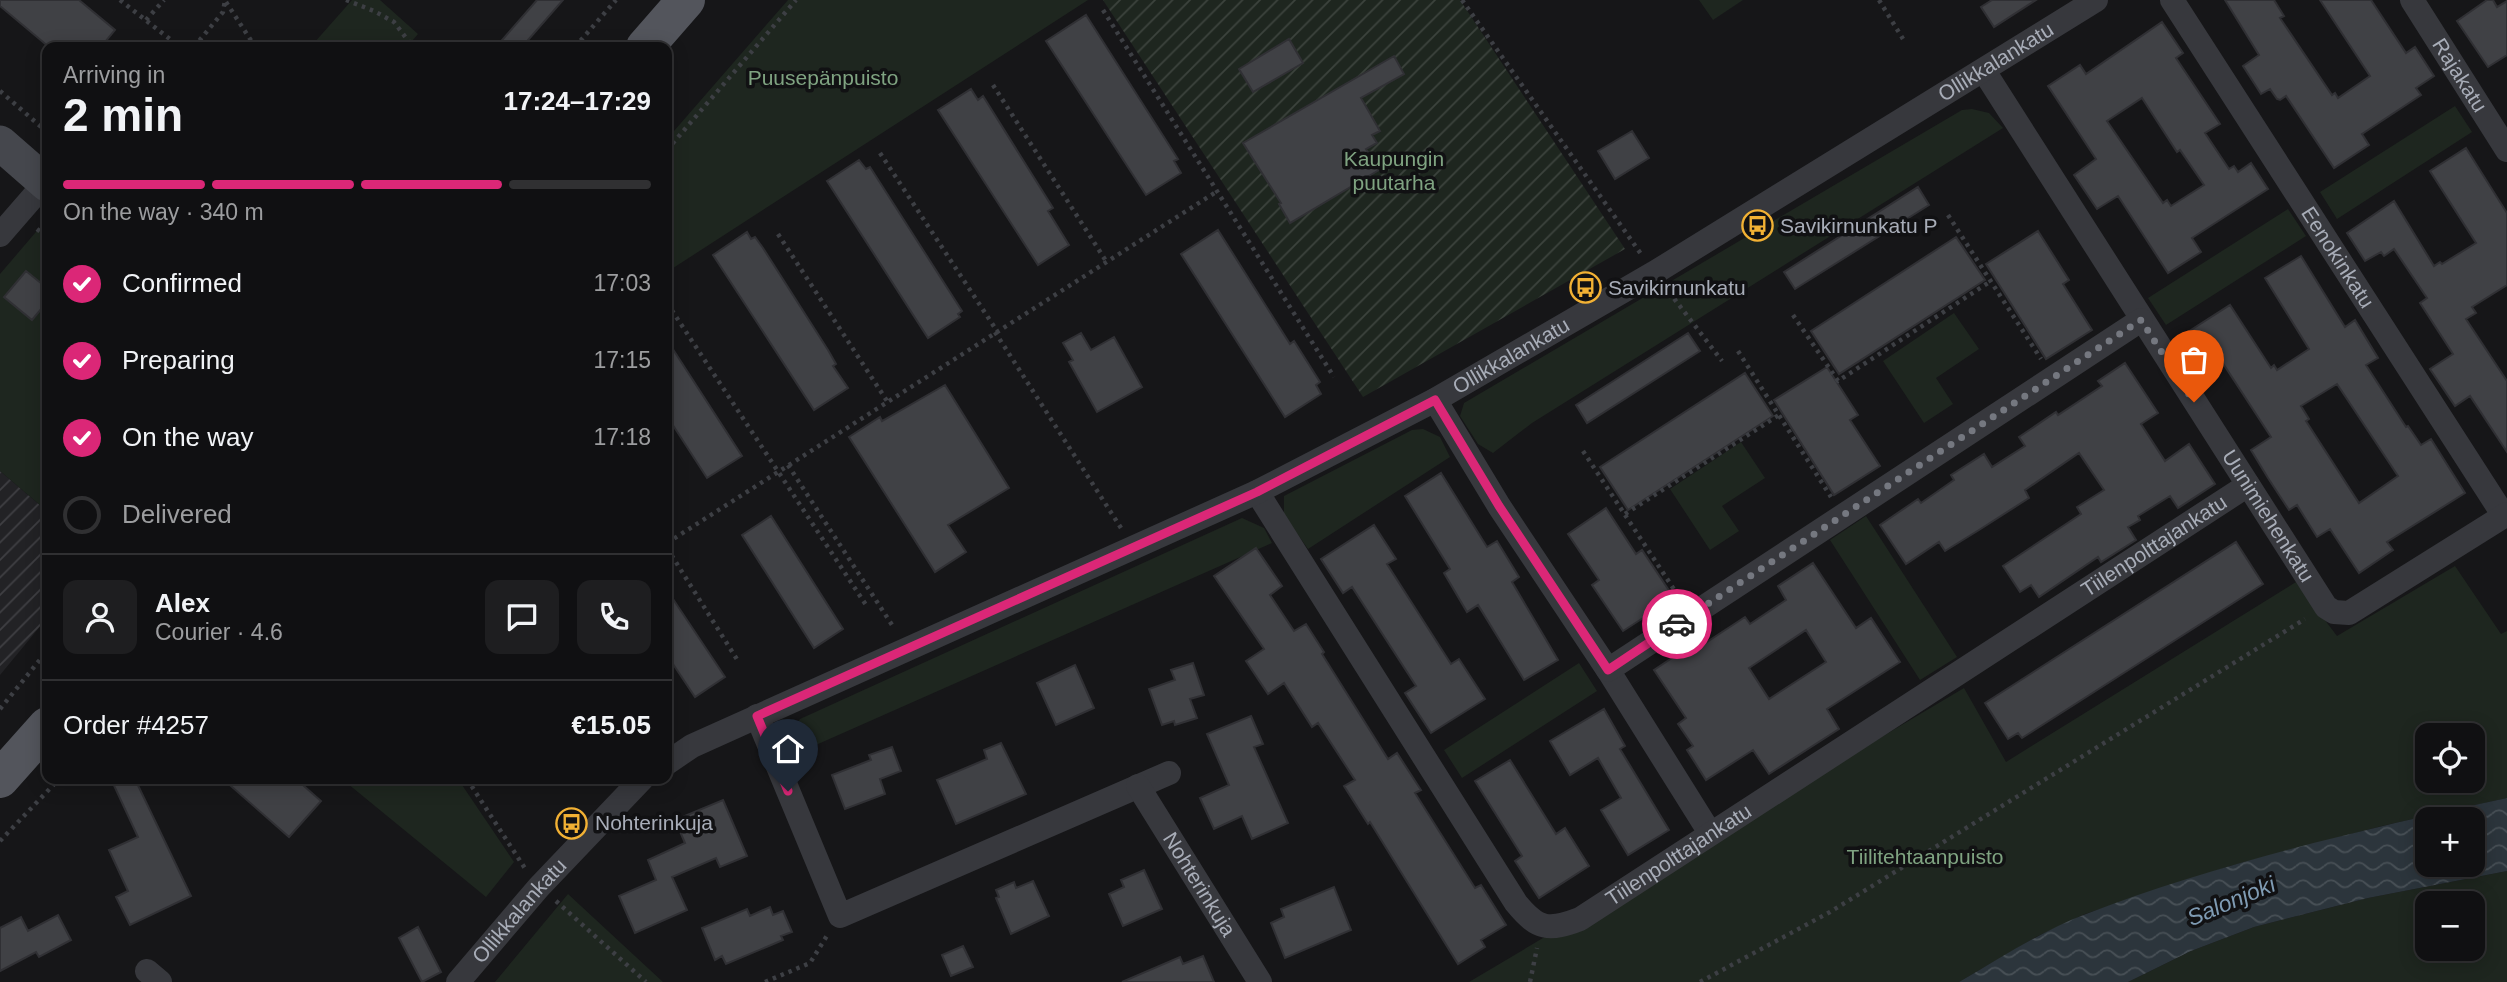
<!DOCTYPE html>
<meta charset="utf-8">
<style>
:root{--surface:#101012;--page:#1e1e20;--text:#f1f3f6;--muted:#9c9d9f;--line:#303032;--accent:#db2777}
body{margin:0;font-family:Arial,sans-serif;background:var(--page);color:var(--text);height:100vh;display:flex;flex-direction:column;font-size:26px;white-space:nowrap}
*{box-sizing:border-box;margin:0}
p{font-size:23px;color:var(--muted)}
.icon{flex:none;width:38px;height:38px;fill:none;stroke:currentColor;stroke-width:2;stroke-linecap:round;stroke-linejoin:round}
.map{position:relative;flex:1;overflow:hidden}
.sheet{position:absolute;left:42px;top:42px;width:630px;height:742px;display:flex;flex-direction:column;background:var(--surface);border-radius:14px;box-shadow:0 4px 18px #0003,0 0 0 2px var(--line)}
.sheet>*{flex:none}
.controls{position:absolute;left:2415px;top:723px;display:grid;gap:14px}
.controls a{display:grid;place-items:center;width:70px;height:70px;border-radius:14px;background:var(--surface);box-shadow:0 4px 18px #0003,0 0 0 2px var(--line);font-size:35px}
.pin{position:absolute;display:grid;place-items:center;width:60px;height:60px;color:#fff;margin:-72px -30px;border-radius:50% 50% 50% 0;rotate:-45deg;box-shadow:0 0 7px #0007}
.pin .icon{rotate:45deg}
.courier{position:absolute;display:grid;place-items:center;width:70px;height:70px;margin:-35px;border:5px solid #db2777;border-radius:50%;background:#fff;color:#222;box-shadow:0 2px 9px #0007}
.summary em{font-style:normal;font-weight:600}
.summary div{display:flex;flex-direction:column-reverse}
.summary{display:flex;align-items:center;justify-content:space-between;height:119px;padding:0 21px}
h1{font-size:46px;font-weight:600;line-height:52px}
.bar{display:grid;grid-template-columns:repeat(4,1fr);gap:10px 7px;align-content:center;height:84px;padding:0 21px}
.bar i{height:9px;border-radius:5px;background:var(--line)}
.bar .selected{background:var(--accent)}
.bar p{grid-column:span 4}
.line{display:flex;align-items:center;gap:18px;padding:0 21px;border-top:2px solid var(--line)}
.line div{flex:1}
.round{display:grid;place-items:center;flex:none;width:74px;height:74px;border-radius:14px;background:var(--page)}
ol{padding:0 21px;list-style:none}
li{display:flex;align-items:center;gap:21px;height:77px}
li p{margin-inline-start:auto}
li .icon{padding:7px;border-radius:50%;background:var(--accent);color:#fff;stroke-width:4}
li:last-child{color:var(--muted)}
li i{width:38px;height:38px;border:4px solid var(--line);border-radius:50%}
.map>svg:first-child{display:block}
.industrial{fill:url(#industrial-furrows)}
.park{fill:#1e261f;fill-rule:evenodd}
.garden{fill:url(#garden-furrows)}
.water{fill:url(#water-waves);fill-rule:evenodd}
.building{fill:#404145;stroke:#303034;stroke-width:2;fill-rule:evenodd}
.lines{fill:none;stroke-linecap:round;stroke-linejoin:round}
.path{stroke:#3d3f44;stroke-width:4.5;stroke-dasharray:3.5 5;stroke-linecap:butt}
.street{stroke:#37383d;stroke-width:24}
.secondary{stroke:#45474d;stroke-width:35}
.primary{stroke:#53555c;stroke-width:38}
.done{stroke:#757880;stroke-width:7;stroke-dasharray:0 12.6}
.route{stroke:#db2777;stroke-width:9}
.labels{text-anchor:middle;stroke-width:7;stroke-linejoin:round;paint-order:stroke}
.street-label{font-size:21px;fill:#a8adb8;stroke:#111113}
.park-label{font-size:21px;fill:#7fa381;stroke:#111113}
.poi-label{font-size:21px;fill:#a8adb8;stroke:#111113;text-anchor:start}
.water-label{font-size:23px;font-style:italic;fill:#7f9bb3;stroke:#111113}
</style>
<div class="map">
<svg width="2507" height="982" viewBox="0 0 2507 982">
<defs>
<pattern id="industrial-furrows" width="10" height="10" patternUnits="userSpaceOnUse" patternTransform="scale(1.75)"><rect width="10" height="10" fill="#222225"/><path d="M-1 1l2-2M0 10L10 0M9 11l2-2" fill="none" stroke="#3f3f43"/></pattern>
<pattern id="garden-furrows" width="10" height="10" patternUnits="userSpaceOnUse" patternTransform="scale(1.75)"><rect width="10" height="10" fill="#1e261f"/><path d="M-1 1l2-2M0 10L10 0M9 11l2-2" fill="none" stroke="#3c433d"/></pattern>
<pattern id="water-waves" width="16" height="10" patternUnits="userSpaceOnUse" patternTransform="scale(1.75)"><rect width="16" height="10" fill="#2c353c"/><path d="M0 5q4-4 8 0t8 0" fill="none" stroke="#485056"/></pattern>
</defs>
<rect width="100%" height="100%" fill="#161618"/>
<path class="industrial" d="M0,471L47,511V618L0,675Z"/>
<path class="park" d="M352,0H380L418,34L407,47H319L314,43Z
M788,0H1088L667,272V139Z
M1699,0H1743L1713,20Z
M2455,106L2472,132L2337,219L2320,192Z
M1972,109L1989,113L2003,128L1532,423L1493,453L1478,444L1460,416L1464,403L1962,110Z
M2288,209L2306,236L2166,325L2148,298Z
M47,219V511L0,471V274Z
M1954,313L1979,349L1936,378L1953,404L1924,423L1883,361Z
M1423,429L1440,437L1450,457L1308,549L1284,515V496L1412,430Z
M1741,442L1765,478L1722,506L1739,531L1710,550L1670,489Z
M1866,516L1957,657L1920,680L1830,540Z
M1242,518L1264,528L1272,543L791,756L789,733L800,719Z
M2455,566L2501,634L2507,631V798L2382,826L2230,866L2085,914L2036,937L1959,982H1469L1964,688L2006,762L2296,582L2337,636ZM2427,735H2473V780H2427Z
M1579,663L1597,691L1462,778L1444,750Z
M342,779H458L514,862L486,897Z
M2507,871V982H2128L2191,951L2254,927L2368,898ZM2427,903H2473V948H2427Z
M568,894L663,982H495Z"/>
<path class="garden" d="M1103,0H1460L1625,249L1363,397Z"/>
<path class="water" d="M2507,798V871L2368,898L2254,927L2191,951L2128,982H1959C2001,958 2041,931 2086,914C2222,862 2365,829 2507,798ZM2427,819H2473V864H2427Z"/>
<path class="building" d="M0,0H79L115,30L101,47H49L0,6Z
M537,0H563L522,47H496Z
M1992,0H2036L1994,27L1981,7Z
M2225,0H2274L2284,16L2280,18L2332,95L2335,93L2338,98L2370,76L2320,0H2371L2406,53L2415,47L2434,76L2416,88L2421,95L2362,134L2369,145L2334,168L2286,96L2280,100L2277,99L2270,89L2261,94L2243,66L2259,55Z
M2487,0H2493L2497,7L2507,1V55L2488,67L2457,21Z
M1086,15L1178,159L1174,161L1181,173L1146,195L1046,41Z
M2162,22L2183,53L2176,58L2220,124L2205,133L2229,169L2234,166L2238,172L2251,163L2268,189L2192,238L2201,252L2168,273L2118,196L2097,209L2074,175L2096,159L2048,86L2080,65L2086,74ZM2142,98L2177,152L2180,150L2204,185L2171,206L2167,200L2163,203L2107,121Z
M1289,39L1303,63L1253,92L1239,69Z
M1394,56L1404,74L1361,98L1380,131L1372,135L1377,143L1366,149L1379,170L1290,223L1279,204L1281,203L1243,143Z
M971,89L978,100L983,96L1053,208L1048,211L1069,245L1038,265L938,110Z
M1632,131L1649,158L1615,179L1598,151Z
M2466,148L2507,213V285L2472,307L2476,313L2466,319L2507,381V452L2470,396L2455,406L2430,369L2453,354L2420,303L2427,298L2394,249L2384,256L2381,252L2365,261L2347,233L2394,201L2434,266L2440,262L2442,264L2476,243L2430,171Z
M859,160L866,169L870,167L962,311L958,314L960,317L928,338L827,181Z
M1918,187L1929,205L1795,289L1784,272Z
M1218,230L1290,344L1294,341L1320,382L1316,385L1321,394L1285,417L1181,254Z
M2038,231L2069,280L2063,284L2092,330L2046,359L1986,264Z
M747,232L751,239L755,237L763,248L828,350L836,364L833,366L848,388L814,410L713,255Z
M1956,237L1985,280L1839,374L1811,331Z
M2301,256L2345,327L2355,320L2378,358L2366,365L2406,427L2408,426L2421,445L2431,439L2465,493L2387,542L2393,550L2359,573L2330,529L2317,537L2297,505L2289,510L2268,478L2251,450L2271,437L2222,362L2218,358L2201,369L2180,337L2230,305L2271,368L2274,365L2277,370L2309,349L2265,278ZM2337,384L2398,476L2359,503L2306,421L2309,419L2301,406Z
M26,271L47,288V302L32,320L4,297Z
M1081,333L1091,350L1114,337L1142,387L1097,412L1069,362L1073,360L1063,343Z
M1688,333L1700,351L1587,423L1576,405Z
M667,340L742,456L707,478L667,416Z
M2125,363L2158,413L2141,424L2165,461L2189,444L2215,484L2178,508L2170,496L2138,516L2140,520L2128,527L2136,540L2101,562L2098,557L2039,597L2031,585L2020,592L2003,566L2081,514L2077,507L2104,490L2079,453L2025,490L2029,498L1979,530L1945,551L1939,542L1906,564L1880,525L1918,499L1921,503L1954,480L1951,475L1984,454L1992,467L2025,446L2019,437L2056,412L2058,415L2102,386L2098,381Z
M1827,367L1858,415L1850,420L1880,466L1834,495L1774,400Z
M1745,373L1773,416L1628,510L1600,467Z
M945,385L1009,488L948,525L966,552L935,572L849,437L880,417L882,421Z
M1441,473L1487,547L1497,541L1519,577L1512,582L1558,660L1524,680L1478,605L1467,612L1444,573L1450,569L1405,496Z
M1606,508L1636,554L1642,550L1674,598L1623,631L1592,585L1599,580L1568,534Z
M771,516L843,629L814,648L742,535Z
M1374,525L1396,559L1387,564L1451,664L1459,659L1485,699L1431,733L1405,693L1416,686L1352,587L1343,593L1321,559Z
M2236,542L2263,584L2022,738L2018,733L2008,739L1985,703Z
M1256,548L1282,586L1270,595L1294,631L1306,624L1324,652L1322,654L1388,759L1397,753L1421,790L1415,793L1475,888L1481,885L1506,925L1481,940L1485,947L1458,964L1370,822L1368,824L1344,786L1355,780L1318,723L1312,727L1284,683L1268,694L1246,661L1264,649L1214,576Z
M1813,563L1856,628L1871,618L1900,662L1827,709L1839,729L1769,774L1753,750L1706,780L1687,750L1693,746L1678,724L1686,718L1654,670L1690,646L1693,651L1745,617L1750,624L1786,600L1778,586ZM1806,630L1826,662L1769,699L1749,668Z
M667,590L725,677L695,697L667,655Z
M1193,663L1204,695L1190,699L1197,718L1175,725L1174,721L1162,725L1149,689L1175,680L1171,670Z
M1075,665L1094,708L1056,725L1037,683Z
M1604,709L1625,746L1620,749L1669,830L1628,855L1601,810L1621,798L1598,758L1570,775L1550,741Z
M1251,716L1263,744L1254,747L1288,823L1252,839L1242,816L1214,829L1200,798L1229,785L1207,734Z
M1001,743L1026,794L956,824L937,780L987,759L984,750Z
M892,747L901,771L880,779L885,794L845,809L832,775L871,760L869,755Z
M1510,760L1556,834L1565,828L1589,866L1539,898L1515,861L1522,856L1475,781Z
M111,779H135L191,896L130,925L116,897L128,891L109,850L138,837Z
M223,779H296L321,801L289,837Z
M723,800L747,856L720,867L716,858L672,877L687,910L635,933L619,896L656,880L648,860L685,843L675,820Z
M1144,870L1162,909L1123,926L1109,894L1124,887L1121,880Z
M1033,881L1049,916L1011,934L996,898L999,897L996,890L1014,882L1016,888Z
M1334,887L1351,930L1285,958L1271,923L1284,917L1281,909Z
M770,907L773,915L783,911L792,932L781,936L783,940L726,964L722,956L715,960L702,928L747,909L750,916Z
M58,915L71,940L39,957L36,952L0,971V928L21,917L28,931Z
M418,927L441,972L422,982L399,938Z
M963,946L973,967L951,976L942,955Z
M1203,956L1214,982H1122L1180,957L1183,964Z"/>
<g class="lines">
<path class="path" d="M120,0L180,47
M346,0L374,11L394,22L413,47
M1462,0L1641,254
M1879,0L1903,39
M226,2L252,42L258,47
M1103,10L1334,377
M146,20L164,0
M194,47L223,12L225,0
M575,47L616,0
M993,85L1106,261
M0,91L47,132
M667,150L796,0
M880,153L997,331
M1948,215L2041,359
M37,229L47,237
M778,234L887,401
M1669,292L1722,361
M667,303L868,608
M1793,315L1838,381L1991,281
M995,332L1121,528
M1738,351L1831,497
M1583,451L1679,597
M788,465L894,628
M1625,514L1779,415
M667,543L1216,192
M667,548L738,661
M0,709L47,651
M467,779L526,870
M0,841L59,779
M556,901L646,982
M765,982L810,963L828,934
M1530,982L1537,948
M1700,982L1830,912L2305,619"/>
<g class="street">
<path id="s1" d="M2172,0L2504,516"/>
<path id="s2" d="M2412,0L2507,150"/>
<path id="s3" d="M1984,71L2326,607L2334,612L2349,613L2507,514"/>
<path d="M0,235L46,182"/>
<path d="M1435,400L1499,506L1608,670L1710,833"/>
<path id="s4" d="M1257,492L1516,903C1538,930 1549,931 1580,919L2248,485"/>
<path d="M1608,670L2141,320"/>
<path d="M757,716L840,916L1169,773"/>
<path id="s5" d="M667,763L692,746L1257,492L1435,400L1654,273L2096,0"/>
<path id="s6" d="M1138,786L1260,982"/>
<path d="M147,971L160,982"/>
<path id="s7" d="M458,982L539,887L642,779"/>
</g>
<path class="secondary" d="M0,143L47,184"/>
<path class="primary" d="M645,47L686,0
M0,779L47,726"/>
</g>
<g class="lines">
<path class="done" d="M1677,624L2141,320L2194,402"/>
<path class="route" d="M788,791L757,716L1257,492L1435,400L1499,506L1608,670L1677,624"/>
</g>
<defs>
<symbol id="bus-ring" viewBox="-11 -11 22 22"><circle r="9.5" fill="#111113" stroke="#f2b134" stroke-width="1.5"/><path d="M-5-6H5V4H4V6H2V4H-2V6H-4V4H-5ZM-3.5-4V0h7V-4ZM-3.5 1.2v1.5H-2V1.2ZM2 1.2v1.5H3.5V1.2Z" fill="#f2b134"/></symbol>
</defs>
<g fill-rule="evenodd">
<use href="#bus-ring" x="1740" y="208" width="35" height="35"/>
<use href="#bus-ring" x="1568" y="270" width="35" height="35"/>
<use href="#bus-ring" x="554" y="806" width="35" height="35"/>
</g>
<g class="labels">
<g class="street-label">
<text dy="7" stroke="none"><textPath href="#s5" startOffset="1505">Ollikkalankatu</textPath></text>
<text dy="7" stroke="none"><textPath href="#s2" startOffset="89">Rajakatu</textPath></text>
<text dy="7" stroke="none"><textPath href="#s1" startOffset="306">Eenokinkatu</textPath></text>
<text dy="7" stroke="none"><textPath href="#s5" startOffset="938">Ollikkalankatu</textPath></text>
<text dy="7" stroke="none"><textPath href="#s3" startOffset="528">Uunimiehenkatu</textPath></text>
<text dy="7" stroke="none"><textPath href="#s4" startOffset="1244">Tiilenpolttajankatu</textPath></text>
<text dy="7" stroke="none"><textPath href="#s4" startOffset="677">Tiilenpolttajankatu</textPath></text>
<text dy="7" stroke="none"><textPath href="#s6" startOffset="116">Nohterinkuja</textPath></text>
<text dy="7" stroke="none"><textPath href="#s7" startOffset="94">Ollikkalankatu</textPath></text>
</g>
<g class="park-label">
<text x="823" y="85">Puusepänpuisto</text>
<text x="1394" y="166">Kaupungin<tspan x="1394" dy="24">puutarha</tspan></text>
<text x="1925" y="864">Tiilitehtaanpuisto</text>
</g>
<g class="poi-label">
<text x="1780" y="233">Savikirnunkatu P</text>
<text x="1608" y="295">Savikirnunkatu</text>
<text x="595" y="830">Nohterinkuja</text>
</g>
<g class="water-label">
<text transform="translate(2231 901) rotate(-23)" y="8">Salonjoki</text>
</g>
</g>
</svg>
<div class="controls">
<a><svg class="icon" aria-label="locate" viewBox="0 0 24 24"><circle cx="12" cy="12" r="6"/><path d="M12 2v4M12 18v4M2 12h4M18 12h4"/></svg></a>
<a>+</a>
<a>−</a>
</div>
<div class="pin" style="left:2194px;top:402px;background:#ea580c"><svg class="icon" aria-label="bag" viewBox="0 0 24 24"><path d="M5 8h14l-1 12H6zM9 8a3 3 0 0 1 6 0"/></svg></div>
<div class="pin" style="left:788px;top:791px;background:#1f2937"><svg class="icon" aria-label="home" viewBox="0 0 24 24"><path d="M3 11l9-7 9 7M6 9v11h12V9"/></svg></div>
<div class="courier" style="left:1677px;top:624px"><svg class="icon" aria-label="car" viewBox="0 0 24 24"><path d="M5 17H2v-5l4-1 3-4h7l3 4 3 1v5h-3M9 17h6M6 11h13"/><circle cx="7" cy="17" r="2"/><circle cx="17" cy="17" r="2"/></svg></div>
<section class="sheet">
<div class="summary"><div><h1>2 min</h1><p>Arriving in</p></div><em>17:24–17:29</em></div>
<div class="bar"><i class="selected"></i><i class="selected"></i><i class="selected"></i><i></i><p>On the way · 340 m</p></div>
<ol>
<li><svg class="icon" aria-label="check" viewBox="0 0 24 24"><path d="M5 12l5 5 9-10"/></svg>Confirmed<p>17:03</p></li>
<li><svg class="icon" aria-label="check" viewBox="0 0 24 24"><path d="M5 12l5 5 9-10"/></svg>Preparing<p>17:15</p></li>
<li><svg class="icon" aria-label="check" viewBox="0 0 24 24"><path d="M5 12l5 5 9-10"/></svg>On the way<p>17:18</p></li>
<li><i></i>Delivered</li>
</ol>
<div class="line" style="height:126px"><a class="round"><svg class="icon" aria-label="person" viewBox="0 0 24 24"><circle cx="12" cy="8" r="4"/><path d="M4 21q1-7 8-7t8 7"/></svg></a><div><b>Alex</b><p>Courier · 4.6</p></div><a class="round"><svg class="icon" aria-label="chat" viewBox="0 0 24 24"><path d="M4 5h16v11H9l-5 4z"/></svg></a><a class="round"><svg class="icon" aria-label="phone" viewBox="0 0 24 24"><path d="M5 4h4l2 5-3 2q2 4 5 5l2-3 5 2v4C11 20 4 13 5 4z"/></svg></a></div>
<div class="line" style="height:91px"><div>Order #4257</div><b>€15.05</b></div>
</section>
</div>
